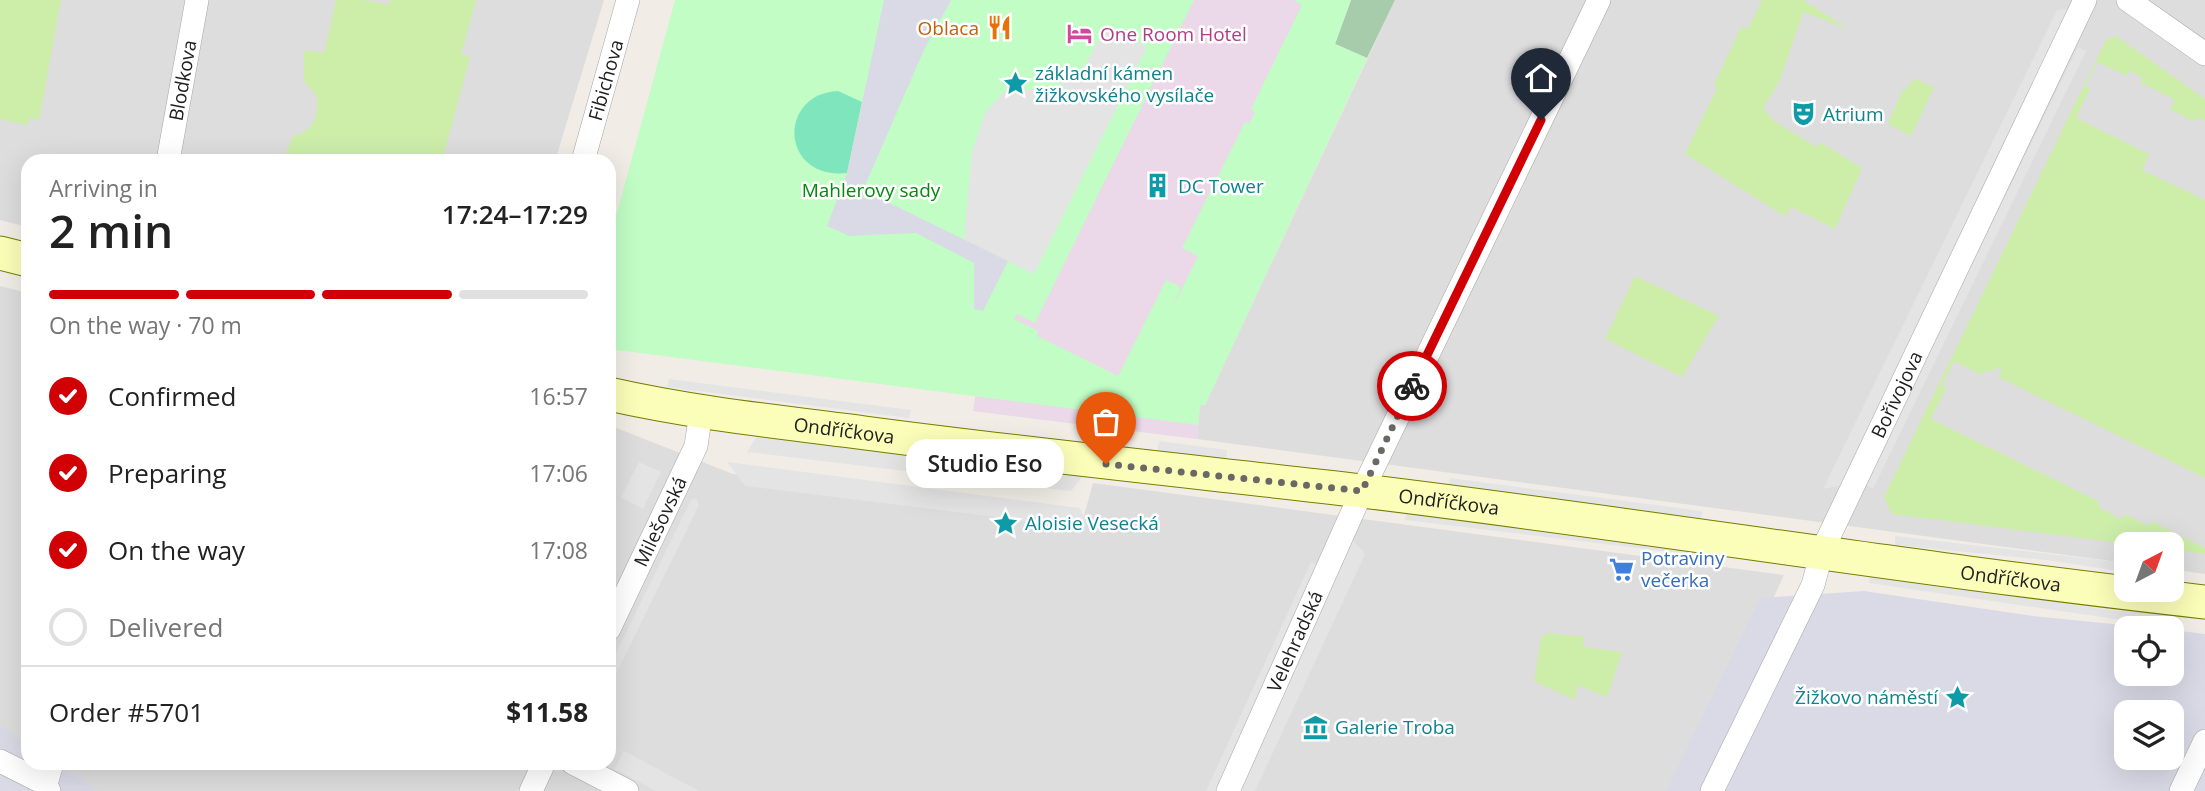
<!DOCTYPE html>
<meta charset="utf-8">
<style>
:root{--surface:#fff;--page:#f6f6f6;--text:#222;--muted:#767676;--line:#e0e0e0;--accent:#d00004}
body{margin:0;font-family:"Open Sans",sans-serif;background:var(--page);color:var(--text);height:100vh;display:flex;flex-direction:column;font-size:26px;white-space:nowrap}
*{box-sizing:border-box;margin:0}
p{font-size:23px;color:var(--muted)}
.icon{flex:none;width:38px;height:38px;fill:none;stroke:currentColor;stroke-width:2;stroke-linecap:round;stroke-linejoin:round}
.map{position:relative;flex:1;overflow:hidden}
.side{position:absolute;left:21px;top:154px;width:595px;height:616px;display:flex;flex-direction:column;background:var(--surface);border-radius:21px;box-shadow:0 7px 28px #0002}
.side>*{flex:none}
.needle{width:46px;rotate:41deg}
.tools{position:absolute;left:2114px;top:532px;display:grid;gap:14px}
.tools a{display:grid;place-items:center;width:70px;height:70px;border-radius:14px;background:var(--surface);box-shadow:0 7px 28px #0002;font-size:35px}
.pin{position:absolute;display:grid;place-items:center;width:60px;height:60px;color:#fff;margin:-72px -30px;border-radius:50% 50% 50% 0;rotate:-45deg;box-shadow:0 0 7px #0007}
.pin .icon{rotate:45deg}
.courier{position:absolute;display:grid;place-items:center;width:70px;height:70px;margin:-35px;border:5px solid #d00004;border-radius:50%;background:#fff;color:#222;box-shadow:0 2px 9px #0007}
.bubble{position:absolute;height:49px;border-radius:21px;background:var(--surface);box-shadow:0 7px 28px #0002;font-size:23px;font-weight:600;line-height:49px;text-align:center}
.headline em{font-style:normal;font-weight:600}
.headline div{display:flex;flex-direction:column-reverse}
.headline{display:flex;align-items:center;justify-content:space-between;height:119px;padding:0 28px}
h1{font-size:46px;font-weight:600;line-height:52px}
.bar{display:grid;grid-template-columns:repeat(4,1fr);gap:10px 7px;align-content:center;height:84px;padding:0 28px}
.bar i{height:9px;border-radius:5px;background:var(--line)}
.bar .selected{background:var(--accent)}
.bar p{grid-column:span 4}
.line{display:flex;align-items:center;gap:18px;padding:0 28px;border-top:2px solid var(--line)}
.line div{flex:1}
ol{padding:0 28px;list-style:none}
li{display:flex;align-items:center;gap:21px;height:77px}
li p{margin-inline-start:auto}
li .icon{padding:7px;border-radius:50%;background:var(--accent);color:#fff;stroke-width:4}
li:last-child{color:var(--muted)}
li i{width:38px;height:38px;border:4px solid var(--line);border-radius:50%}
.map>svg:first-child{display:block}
.residential{fill:#dedddd}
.industrial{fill:#ebd8e8}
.grass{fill:#cceea9}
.cemetery{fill:#a6ccab}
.park{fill:#c1fdc5}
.pitch{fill:#7fe5bc}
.parking{fill:#e4e4e4}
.plaza{fill:#dadae7;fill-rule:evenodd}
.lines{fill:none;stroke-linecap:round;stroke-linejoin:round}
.street-casing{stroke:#a7a7a7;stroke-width:24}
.secondary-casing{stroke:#737e00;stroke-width:35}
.street{stroke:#fff;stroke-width:23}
.secondary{stroke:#fbfeb8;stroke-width:33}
.done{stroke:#696865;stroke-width:7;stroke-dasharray:0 12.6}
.route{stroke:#d00004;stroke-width:9}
.labels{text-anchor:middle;stroke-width:5;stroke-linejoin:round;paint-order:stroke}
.food-label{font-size:19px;fill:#c56008;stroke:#fff;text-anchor:end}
.hotel-label{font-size:19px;fill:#b23c85;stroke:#fff;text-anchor:start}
.culture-label{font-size:19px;fill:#0d838f;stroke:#fff;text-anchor:start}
.street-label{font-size:19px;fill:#202020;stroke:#fff}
.park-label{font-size:19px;fill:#04880d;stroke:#fff}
.shop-label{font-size:19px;fill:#366cbe;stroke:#fff;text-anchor:start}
</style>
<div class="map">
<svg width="2205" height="791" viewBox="0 0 2205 791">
<rect width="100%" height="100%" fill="#f1ede6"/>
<path class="residential" d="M0,0H604L555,161H28V227L0,220Z
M1395,0H2205V574L2172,569V544H2126V563L1197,439L1200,405H1205Z
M0,286L28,293V761L0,743Z
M609,425L733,474L1082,523L1093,483L1784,575L1685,791H75L32,763H609Z"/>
<path class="industrial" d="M884,0H1351L1335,44L1367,58L1205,405H1200L1197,439L973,411L988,315Z"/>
<path class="grass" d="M0,0H61L39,121L31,117L27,125L0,119Z
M336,0H364L390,5L389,0H476L461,54L470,57L442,161H283L293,136C314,131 319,116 317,96L304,81V50L324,53Z
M1762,0H1803L1848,29L1803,12L1780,80L1763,108L1774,121L1816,147L1821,143L1862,168L1835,229L1791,207L1785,216L1685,154L1717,88L1714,85L1741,27L1748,29Z
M2116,36L2205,99V121L2197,117L2194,122L2170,109L2175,100L2140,82L2142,77L2129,71L2127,76L2097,62L2085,87L2090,89L2076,118L2149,154L2142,170L2205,200V478L1998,377L2002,370L1995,367L1993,371H1985L1982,375L1954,361L1942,385L1946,388L1931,419L2100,502L2098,507L2119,518L2123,519L2125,514L2149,526L2151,521L2205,548V554L2172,550V544H2128L1892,514L1884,497L2106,40Z
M1915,79L1934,87L1911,136L1888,124L1901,93Z
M1635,276L1719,316L1682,377L1605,339Z
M1548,633L1584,637L1583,647L1622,652L1607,697L1578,685L1575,700L1534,681L1541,637Z"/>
<path class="cemetery" d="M1351,0H1395L1367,58L1335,44Z"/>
<path class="park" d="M675,0H1194L1035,323L1017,314L1014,319L1038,331L1037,336L1118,376L1166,280L1181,287L1172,309L1198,256L1182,248L1245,122L1249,124L1255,112L1251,109L1302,5L1294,0H1351L1335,44L1367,58L1205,405H1200L1198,425L609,349V242Z"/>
<path class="pitch" d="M838,91L862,102L847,173C780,180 777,94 838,91Z"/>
<path class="parking" d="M2080,8L1849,484L1823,489L2057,10Z
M1106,27L1147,47L1034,274L964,240L972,152L985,113L1006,90H1044L1068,81L1083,69Z
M2078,47L2086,51L1873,489L1865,484Z
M669,379L911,410L909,418L667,387Z
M759,433L1085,473L1071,491L747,452Z
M1159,441L1227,450L1226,459L1157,451Z
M639,462L661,472L643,509L621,497Z
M727,462L1080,508L1086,521L1085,528L745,486Z
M1450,478L1702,511L1701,520L1448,487Z
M696,498L699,505L609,688V667L691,500Z
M1408,508L1696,545L1695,555L1405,520Z
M1895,536L2126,563V572L2046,560L1895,545Z
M1350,537L1365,554L1255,791H1232Z
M1311,562L1319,565L1215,791H1206Z
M1870,575L2116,611L2181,613L2180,624L2115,619L1869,583Z
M624,751L699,791H656L615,769Z"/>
<path class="plaza" d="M884,0H951L924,50L863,190L1008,261L983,311L974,309V263L916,233L849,236L827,226L847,173Z
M1864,591L2033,616L2153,628H2126V674H2172V630L2205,634V791H1666L1760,598ZM2126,712H2172V758H2126Z
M0,725L28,744V763H57L98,791H0Z"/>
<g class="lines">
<defs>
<g id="street">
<path d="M2128,0L2205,54"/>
<path id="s1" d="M168,161L197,0"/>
<path id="s2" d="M583,161L628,0"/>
<path id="s3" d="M609,629L696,446L701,412"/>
<path d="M0,761L46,784L49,791"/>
<path d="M573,763L627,791"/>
<path d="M46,784L52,763"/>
<path d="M531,791L544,763"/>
<path id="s4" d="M1228,791L1362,491L1599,0"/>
<path id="s5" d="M1712,791L1813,585L1822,551L2085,0"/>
<path d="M2181,791L2205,741"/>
</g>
<g id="secondary">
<path d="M0,253L28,260"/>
<path id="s6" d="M609,394C693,413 779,422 865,433C1031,455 1197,472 1363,491C1644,525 1924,571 2205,602"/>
</g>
</defs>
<use href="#street" class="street-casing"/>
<use href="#secondary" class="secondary-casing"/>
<use href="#street" class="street"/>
<use href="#secondary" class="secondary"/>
</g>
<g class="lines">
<path class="done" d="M1106,464L1362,491L1412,386"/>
<path class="route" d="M1412,386L1541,120"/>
</g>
<defs>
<symbol id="restaurant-bare" viewBox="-9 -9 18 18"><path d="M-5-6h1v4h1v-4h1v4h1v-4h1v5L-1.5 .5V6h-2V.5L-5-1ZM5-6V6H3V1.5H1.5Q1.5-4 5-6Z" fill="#e8710a" stroke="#fff" stroke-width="2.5" paint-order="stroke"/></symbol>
<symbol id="hotel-bare" viewBox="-9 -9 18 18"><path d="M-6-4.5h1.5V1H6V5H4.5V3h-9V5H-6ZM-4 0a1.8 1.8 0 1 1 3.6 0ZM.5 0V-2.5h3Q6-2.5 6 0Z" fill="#d1479c" stroke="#fff" stroke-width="2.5" paint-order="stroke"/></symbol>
<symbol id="sight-bare" viewBox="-9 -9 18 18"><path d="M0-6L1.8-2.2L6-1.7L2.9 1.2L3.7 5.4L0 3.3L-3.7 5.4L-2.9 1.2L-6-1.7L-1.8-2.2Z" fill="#0f9aa8" stroke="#fff" stroke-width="2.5" paint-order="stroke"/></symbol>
<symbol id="theatre-bare" viewBox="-9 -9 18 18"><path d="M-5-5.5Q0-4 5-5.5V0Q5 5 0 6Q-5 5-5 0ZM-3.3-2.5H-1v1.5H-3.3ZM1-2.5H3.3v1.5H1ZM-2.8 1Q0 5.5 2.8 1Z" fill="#0f9aa8" stroke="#fff" stroke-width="2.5" paint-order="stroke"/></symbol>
<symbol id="building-bare" viewBox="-9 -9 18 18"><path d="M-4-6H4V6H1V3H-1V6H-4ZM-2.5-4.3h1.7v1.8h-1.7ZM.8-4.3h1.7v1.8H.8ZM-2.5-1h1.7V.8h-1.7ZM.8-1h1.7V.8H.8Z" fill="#0f9aa8" stroke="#fff" stroke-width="2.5" paint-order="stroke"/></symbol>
<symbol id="supermarket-bare" viewBox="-9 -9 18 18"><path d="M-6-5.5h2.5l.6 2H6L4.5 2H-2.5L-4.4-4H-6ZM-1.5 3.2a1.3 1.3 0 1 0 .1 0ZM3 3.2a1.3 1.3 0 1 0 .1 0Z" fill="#3f7fe0" stroke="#fff" stroke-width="2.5" paint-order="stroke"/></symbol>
<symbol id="museum-bare" viewBox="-9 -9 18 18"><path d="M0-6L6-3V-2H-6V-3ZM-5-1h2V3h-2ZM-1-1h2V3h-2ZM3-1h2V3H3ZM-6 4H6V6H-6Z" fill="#0f9aa8" stroke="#fff" stroke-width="2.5" paint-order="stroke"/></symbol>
</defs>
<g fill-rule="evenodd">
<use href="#restaurant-bare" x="982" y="10" width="35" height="35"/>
<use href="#hotel-bare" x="1062" y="16" width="35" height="35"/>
<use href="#sight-bare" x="998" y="66" width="35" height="35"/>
<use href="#theatre-bare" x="1786" y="96" width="35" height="35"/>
<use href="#building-bare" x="1140" y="168" width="35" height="35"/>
<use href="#sight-bare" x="988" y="506" width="35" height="35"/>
<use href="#supermarket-bare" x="1604" y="552" width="35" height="35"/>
<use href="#sight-bare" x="1940" y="680" width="35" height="35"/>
<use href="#museum-bare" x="1298" y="710" width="35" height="35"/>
</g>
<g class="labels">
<g class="food-label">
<text x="979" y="35">Oblaca</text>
</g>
<g class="hotel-label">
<text x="1100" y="41">One Room Hotel</text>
</g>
<g class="culture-label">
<text x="1035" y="80">základní kámen<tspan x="1035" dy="22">žižkovského vysílače</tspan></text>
<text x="1823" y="121">Atrium</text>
<text x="1178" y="193">DC Tower</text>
<text x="1025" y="530">Aloisie Vesecká</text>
<text x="1938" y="704" text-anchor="end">Žižkovo náměstí</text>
<text x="1335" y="734">Galerie Troba</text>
</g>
<g class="street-label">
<text dy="7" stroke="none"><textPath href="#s1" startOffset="82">Blodkova</textPath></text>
<text dy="7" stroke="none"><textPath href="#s2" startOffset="84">Fibichova</textPath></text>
<text dy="7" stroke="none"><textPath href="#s5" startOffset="438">Bořivojova</textPath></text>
<text dy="7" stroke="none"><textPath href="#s6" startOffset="238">Ondříčkova</textPath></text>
<text dy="7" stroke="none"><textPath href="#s6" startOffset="847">Ondříčkova</textPath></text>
<text dy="7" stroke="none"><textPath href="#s3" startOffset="119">Milešovská</textPath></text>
<text dy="7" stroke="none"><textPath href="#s6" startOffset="1414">Ondříčkova</textPath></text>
<text dy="7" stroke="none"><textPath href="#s4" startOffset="164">Velehradská</textPath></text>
</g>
<g class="park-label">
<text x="871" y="197">Mahlerovy sady</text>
</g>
<g class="shop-label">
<text x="1641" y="565">Potraviny<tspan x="1641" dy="22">večerka</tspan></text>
</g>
</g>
</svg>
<div class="tools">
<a><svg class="needle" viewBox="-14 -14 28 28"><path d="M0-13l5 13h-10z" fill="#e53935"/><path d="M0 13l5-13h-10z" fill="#767676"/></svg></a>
<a><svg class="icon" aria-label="locate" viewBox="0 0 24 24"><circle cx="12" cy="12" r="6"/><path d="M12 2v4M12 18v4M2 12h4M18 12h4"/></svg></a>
<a><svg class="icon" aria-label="layers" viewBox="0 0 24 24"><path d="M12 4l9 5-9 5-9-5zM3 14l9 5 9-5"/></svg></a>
</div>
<div class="pin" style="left:1106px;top:464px;background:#ea580c"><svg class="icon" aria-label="bag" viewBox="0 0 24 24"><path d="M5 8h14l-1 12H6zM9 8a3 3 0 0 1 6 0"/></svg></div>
<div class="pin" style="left:1541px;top:120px;background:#1f2937"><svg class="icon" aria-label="home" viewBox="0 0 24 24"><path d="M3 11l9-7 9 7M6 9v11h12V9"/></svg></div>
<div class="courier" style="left:1412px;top:386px"><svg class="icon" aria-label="bike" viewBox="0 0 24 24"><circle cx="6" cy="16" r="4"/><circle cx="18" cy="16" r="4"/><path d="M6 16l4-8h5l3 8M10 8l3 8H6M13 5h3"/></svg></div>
<div class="bubble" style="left:906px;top:439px;width:158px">Studio Eso</div>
<section class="side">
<div class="headline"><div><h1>2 min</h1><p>Arriving in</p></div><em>17:24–17:29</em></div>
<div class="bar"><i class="selected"></i><i class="selected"></i><i class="selected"></i><i></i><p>On the way · 70 m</p></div>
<ol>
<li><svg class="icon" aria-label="check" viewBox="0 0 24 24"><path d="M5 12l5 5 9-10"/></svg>Confirmed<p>16:57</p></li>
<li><svg class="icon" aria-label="check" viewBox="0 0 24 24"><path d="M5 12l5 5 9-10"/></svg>Preparing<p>17:06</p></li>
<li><svg class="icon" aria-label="check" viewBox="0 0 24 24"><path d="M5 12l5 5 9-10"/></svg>On the way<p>17:08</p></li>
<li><i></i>Delivered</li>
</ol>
<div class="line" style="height:91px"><div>Order #5701</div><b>$11.58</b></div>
</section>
</div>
